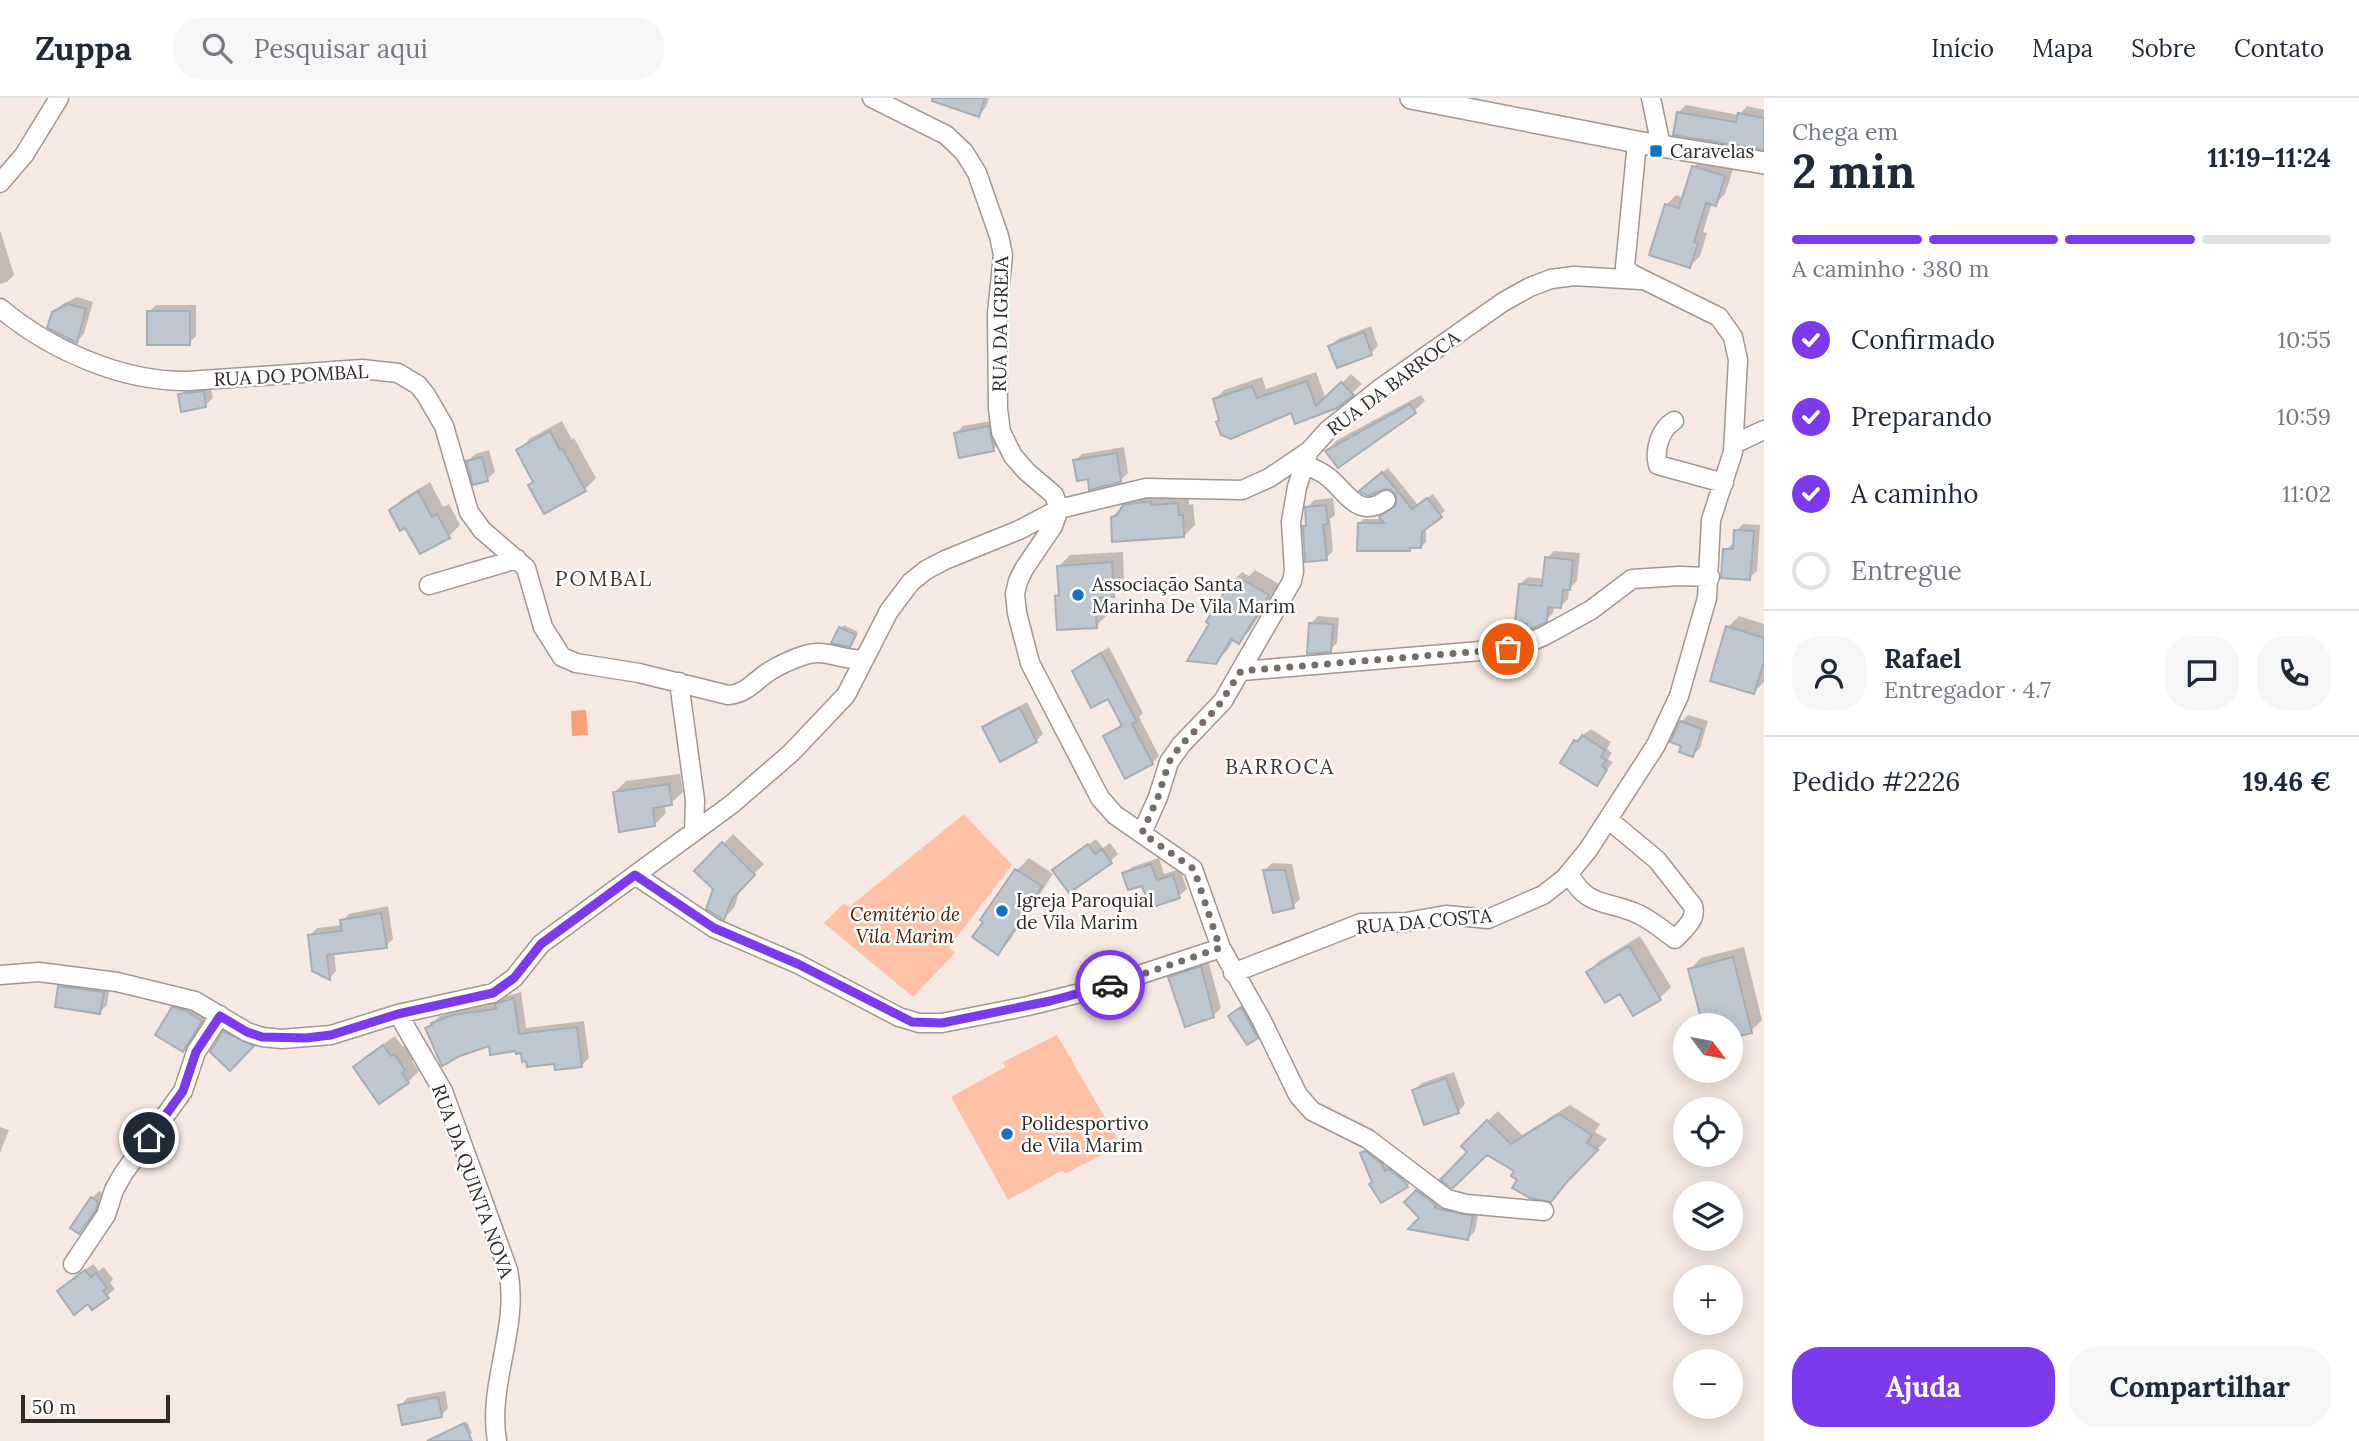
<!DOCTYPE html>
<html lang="pt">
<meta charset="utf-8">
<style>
:root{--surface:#fff;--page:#f6f6f7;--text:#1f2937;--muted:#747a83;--line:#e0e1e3;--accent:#7c3aed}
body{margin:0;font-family:Lora,serif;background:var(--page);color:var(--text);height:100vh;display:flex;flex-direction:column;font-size:26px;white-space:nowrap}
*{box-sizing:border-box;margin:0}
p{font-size:23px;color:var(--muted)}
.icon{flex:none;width:38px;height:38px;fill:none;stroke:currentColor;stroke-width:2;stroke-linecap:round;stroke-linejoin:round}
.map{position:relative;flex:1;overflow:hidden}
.panel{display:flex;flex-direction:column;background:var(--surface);width:595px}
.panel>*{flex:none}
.needle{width:46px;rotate:122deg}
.fabs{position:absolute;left:1673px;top:915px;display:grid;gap:14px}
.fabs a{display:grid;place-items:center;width:70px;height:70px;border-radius:50%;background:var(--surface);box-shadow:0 4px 18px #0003;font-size:35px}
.scale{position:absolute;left:21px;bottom:18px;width:149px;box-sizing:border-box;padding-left:7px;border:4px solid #2f2a28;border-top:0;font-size:19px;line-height:24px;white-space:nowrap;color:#2f2a28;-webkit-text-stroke:5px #fff;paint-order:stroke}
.pin{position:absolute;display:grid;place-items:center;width:60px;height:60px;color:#fff;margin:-30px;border:4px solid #fff;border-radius:50%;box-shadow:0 2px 7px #0007}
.courier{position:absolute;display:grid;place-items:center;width:70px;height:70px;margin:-35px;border:5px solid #7c3aed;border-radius:50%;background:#fff;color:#222;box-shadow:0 2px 9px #0007}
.headline em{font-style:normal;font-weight:800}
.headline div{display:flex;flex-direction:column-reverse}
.headline{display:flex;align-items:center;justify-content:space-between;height:119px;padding:0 28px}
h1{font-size:46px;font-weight:800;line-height:52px}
.bar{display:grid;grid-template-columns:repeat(4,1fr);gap:10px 7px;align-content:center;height:84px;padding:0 28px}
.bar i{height:9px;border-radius:5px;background:var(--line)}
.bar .active{background:var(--accent)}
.bar p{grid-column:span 4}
.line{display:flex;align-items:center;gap:18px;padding:0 28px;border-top:2px solid var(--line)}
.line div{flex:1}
.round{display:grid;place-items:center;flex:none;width:74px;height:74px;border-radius:28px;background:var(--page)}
ol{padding:0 28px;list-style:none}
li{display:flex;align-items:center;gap:21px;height:77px}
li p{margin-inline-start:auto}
li .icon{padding:7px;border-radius:50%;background:var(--accent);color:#fff;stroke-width:4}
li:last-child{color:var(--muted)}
li i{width:38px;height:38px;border:4px solid var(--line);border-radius:50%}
.cta{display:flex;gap:14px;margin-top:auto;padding:14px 28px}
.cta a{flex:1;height:80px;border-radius:28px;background:var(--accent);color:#fff;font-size:28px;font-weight:800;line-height:80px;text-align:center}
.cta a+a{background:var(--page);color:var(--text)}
header{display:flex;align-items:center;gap:42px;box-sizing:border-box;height:98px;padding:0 35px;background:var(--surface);border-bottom:2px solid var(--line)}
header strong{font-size:33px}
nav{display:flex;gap:38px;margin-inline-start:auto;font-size:24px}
.search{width:490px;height:63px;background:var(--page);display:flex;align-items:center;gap:18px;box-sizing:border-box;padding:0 24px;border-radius:28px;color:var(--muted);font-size:26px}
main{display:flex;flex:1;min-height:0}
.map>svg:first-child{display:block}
.green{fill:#ffc1a6}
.water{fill:#f4a07a}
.shadow{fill:#0003}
.building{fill:#bec6d0;stroke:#a5adb6;stroke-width:2}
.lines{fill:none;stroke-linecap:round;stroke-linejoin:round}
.minor-casing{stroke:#a29691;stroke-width:21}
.tertiary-casing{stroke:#a29691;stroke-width:24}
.minor{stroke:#fff;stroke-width:18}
.tertiary{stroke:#fff;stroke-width:21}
.done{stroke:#756d69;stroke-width:7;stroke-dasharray:0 12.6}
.route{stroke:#7c3aed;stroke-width:9}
.poi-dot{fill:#1472bf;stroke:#fff;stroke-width:2.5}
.labels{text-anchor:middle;stroke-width:5;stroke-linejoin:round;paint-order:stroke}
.poi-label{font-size:19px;fill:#2f2a28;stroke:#fff;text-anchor:start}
.street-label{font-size:19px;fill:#2f2a28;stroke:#fff}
.park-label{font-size:19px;font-style:italic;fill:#4b1800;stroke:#fff}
.neighbourhood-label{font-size:21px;letter-spacing:2px;fill:#413733;stroke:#fff}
</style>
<header>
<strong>Zuppa</strong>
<div class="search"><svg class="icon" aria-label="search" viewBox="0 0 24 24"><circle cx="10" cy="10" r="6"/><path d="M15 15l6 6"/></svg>Pesquisar aqui</div>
<nav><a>Início</a><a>Mapa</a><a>Sobre</a><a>Contato</a></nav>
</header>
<main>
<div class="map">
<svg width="1764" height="1343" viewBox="0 0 1764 1343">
<rect width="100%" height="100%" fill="#f6e9e3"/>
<path class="green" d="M964,716L1012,767L949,849L955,855L913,899L824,825L843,806L849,809Z
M1057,937L1121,1047L1065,1076L1063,1072L1008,1102L951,999L1005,969L1003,964Z"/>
<path class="water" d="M586,612L588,637L572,638L571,613Z"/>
<path class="shadow" d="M943,0H989L986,9L979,17Z
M1686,7L1739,17L1747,8L1764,12V52L1678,15Z
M1703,59L1734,68L1725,96L1715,106L1712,105L1703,134L1707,135L1700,158L1690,168L1666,107L1676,97L1684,100L1694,69Z
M0,132L14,177L7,184L0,186Z
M77,199L93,204L84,236L77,243L53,215L61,207Z
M156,207H196V238L189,245L149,214Z
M1371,228L1378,248L1371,255L1330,248L1338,241Z
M1316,274L1326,301L1351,276L1362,286L1336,309L1221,322L1215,301L1224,292L1262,279L1266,291Z
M210,287L213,300L205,308L180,297L187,290Z
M1421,297L1425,303L1414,313L1327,353L1337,342Z
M996,322L1000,344L993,351L956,335L963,328Z
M562,323L572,342L574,340L596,380L585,391L535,383L518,353L529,341Z
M1124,349L1128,375L1120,383L1090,379L1075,363L1082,356Z
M489,352L495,374L487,381L468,363L475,356Z
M1388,370L1418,407L1433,396L1445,413L1426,428V444L1421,449L1412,448L1409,452L1359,425L1364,421H1383L1381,419L1386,414L1398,406V396L1392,390L1366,388Z
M430,384L443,409L449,406L460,427L449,438L406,427L391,413L402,401Z
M1189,395V407L1193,406L1195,427L1184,438L1112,419L1136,397Z
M1333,400L1335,417L1330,421L1333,453L1326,460L1304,429L1308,425L1307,410L1314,402Z
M1743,426L1760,427L1757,473L1749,480L1725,452L1735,444L1736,433Z
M1554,453L1580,455L1577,483L1569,491L1568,501L1561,508H1554L1553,515L1546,522L1529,524L1520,486L1528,479L1545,481L1547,460Z
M1123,454L1124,486L1113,497L1106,498L1107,517L1096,528L1057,498L1061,494L1059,468L1070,457Z
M1255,472L1279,486L1250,532L1239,544L1234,541L1227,553L1215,564L1211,525L1231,485L1242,474L1249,478Z
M1318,518L1339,520L1337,545L1330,552L1311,525Z
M1739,518L1764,526V584L1754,594L1728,529Z
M844,527L858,534L849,547L841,530Z
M1109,549L1143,615L1139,619L1159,658L1152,665L1105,639L1123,625L1109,599L1074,573L1081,566Z
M1027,604L1043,636L1036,643L985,630L992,622Z
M1688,617L1708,623L1700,650L1693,657L1681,624Z
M1591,631L1611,644L1607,651L1612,655L1608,661L1613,664L1596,686L1575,643Z
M680,676L683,694L671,705L664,706L666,715L655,726L615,694L626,683Z
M733,736L764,766L741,789L734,810L724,820L715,791L697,772Z
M1096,741L1103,750L1110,745L1118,756L1110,764L1055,772Z
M1029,760L1053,776L1010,842L998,855L983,822L1017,772Z
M1159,760L1164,776L1180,771L1187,791L1179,798L1143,785L1124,776L1132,769Z
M1272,765L1292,766L1300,801L1293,808L1265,772Z
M388,808L393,841L386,848L334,854L336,873L330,880L310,837L317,830L343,827L342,823L349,816Z
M1640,838L1671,889L1660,900L1620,894L1588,874L1599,863Z
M1744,849L1762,922L1751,933L1731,939V928L1690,871L1701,860Z
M1208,862L1221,910L1213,918L1170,880L1177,873Z
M67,882L110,887L107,907L100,914L60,889Z
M521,894L526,930L584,923L589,960L582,967L556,964L523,953L491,955L490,945L427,930L440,918L462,911L498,905L504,899Z
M181,903L208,915L190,945L183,952L173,910Z
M1249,904L1264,932L1257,939L1230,919Z
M232,927L259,940L230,970L225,934Z
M395,938L403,949L406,946L415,960L412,963L419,973L408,984L355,969L366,958Z
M1454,974L1465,1006L1458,1014L1414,992L1422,985Z
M1570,1007L1600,1026L1595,1034L1607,1041L1551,1103L1519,1082L1516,1072L1487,1055L1469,1054L1463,1048L1498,1013L1522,1037Z
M0,1029L9,1032L0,1055Z
M1368,1050L1413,1082L1407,1088L1374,1084L1362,1056Z
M1425,1086L1479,1111L1475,1133L1468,1141L1422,1120L1406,1104Z
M99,1093L104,1096L102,1103L79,1134L92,1100Z
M93,1166L99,1173L104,1169L113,1181L110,1185L115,1191L93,1210L67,1186Z
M445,1293L448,1310L441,1318L400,1308L407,1300Z
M467,1324L472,1335L458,1343H453L452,1331Z"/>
<path class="building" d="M932,0H985L979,19L932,3Z
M1677,14L1736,24L1738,15L1764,20V52L1673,37Z
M1692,68L1725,78L1716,108L1706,105L1694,144L1698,145L1690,170L1649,157L1665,106L1679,110Z
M68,206L86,211L77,245L47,230L52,214Z
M147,213H190V247H147Z
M1364,234L1372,257L1337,270L1328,248Z
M1307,283L1316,308L1341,284L1354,297L1337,310L1295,326L1291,315L1231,341L1221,337L1216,324L1219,322L1213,301L1252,288L1257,300Z
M204,293L206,309L181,314L178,296Z
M1410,306L1416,315L1338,370L1325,353Z
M989,328L994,353L959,360L954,335Z
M550,333L560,352L562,350L586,393L544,416L528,387L533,384L516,352Z
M1117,355L1121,384L1089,392L1088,381L1077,383L1073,362Z
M482,359L488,383L473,387L466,363Z
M1382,374L1412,411L1427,400L1442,419L1422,434L1421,450H1410V453H1357L1358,425H1384L1379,419L1396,407V397L1391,392L1385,391L1368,398L1359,393Z
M418,393L432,419L437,416L450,440L420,456L405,430L400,433L389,412Z
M1150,403L1151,407L1178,405L1179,417H1183L1184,439L1112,444L1111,419L1116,418L1123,407Z
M1326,407L1328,426L1323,427L1327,462L1305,464L1303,428H1306L1305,409Z
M1734,432L1754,433L1750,482L1721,480L1723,451H1733Z
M1545,459L1573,462L1570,492H1563L1561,510L1548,509L1547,524L1527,533V526L1515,524L1519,486L1542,488Z
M1112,464L1114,499L1095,500L1097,530L1057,532L1055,498L1059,497L1057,468Z
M1243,482L1269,497L1239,546L1231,541L1216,566L1187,563L1209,526L1206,524L1230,484L1238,489Z
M1309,525L1333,526L1331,554L1307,556Z
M1726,528L1764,540V563L1754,596L1710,583Z
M839,529L856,537L850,549L831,545Z
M1101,555L1137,624L1132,626L1153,666L1125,681L1103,638L1122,628L1108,601L1091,610L1072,573Z
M1020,610L1037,644L1000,664L982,629Z
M1680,623L1702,631L1693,659L1679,654L1681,648L1670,644Z
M1582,637L1605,652L1601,659L1606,662L1602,668L1607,672L1597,688L1560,665L1574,642L1578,644Z
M669,686L672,707L653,710L655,728L619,734L613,694Z
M722,744L755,777L732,801L724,822L706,811L713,791L694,773Z
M1088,746L1095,756L1102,751L1112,765L1069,795L1052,772Z
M1151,766L1157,782L1173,777L1180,800L1150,810L1142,788L1128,792L1122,775Z
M1015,771L1042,788L998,857L972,839L983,824L980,822Z
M1263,772H1285L1294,810L1273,815Z
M381,815L387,850L327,857L330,882L312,873L308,837L342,833L340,822Z
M1629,848L1661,902L1633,918L1620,896L1605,905L1586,874Z
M1733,859L1752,935L1731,940V928H1703L1688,871Z
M1201,868L1214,919L1185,929L1168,879Z
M58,888L104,894L100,916L55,909Z
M514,900L519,936L577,929L582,969L555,972L554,966L527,969L526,963L522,964L521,955L516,956L515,953L490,957L489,948L460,958L442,968L425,930L432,927L431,925L453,917L496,911L495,906Z
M172,909L184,912L202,923L183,954L155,937Z
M1241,909L1258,940L1247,947L1228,918Z
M223,933L254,948L230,973L210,954Z
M383,947L391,958L394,956L405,972L402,975L409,985L379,1006L353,969Z
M1446,980L1459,1015L1424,1027L1412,992Z
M1559,1016L1592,1037L1587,1045L1598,1052L1567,1084L1551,1104L1530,1100L1512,1090L1517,1082L1511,1078L1514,1073L1487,1057L1452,1091L1440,1082L1467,1054L1461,1048L1487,1022L1511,1046Z
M1365,1053L1381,1065L1385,1073L1389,1071L1403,1082L1408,1089L1381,1105L1369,1086L1372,1084L1360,1055Z
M1416,1092L1436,1107L1434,1110L1473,1118L1468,1142L1408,1131L1419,1120L1404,1104Z
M91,1099L98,1104L96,1112L79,1136L70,1130Z
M85,1172L91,1179L96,1175L107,1190L103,1193L109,1200L92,1212L88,1206L74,1217L57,1193Z
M438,1299L442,1319L402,1327L398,1307Z
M464,1325L472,1343H427Z"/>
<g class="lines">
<defs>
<path id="minor" d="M872,0L946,37L964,54L977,75L999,138L1003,157L997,215L998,311L1001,334L1013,358L1026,373L1054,397L1059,411L1053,428L1024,471L1018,483L1015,496L1017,515L1030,565L1100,700L1115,717L1193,771L1221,850L1262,923L1298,997L1312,1013L1368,1041L1447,1101L1466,1106L1544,1113
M1651,0L1661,48
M0,85L24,57L59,0
M0,210C50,252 122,284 188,283L362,271L398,275L418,287L426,297L444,328L469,414L482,432L526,470L543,529L562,559L576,565L639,575L728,597C747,596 755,582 770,573C781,566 793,561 805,557C828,550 843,564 864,561
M1674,323C1660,331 1654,352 1658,367L1724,385
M1734,346L1764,332
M1304,366C1312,370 1321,373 1328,379C1348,395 1358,422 1386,402
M429,487L517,461
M1242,573L1516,550L1544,538L1591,512L1632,481L1679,478L1710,479
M679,584L695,702L694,734
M1142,735L1158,699L1169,664L1181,647L1223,603L1292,483L1294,473L1291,424L1297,389L1309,353L1328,332L1382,289L1503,204L1530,189L1551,181L1574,178L1640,182
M1569,775C1586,810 1608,802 1638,816C1651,822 1663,832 1675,841C1684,831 1697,822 1693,808L1657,762L1609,722
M635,777L714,830L798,866L899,919L919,925H942L1028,908L1096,891L1221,850
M1233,875L1361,825L1406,824L1446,817L1488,821L1543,797L1565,780L1588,752L1656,647L1679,598L1707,500L1711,422L1733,354L1738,262L1733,239L1719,219L1632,176L1625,169L1637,44
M0,877L39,874L117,884L195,903L247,934L262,939L282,941L331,937L398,916L493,895L514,880L541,846L732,706L791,655L846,597L889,513L911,484L926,472L945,462L1019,432L1059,411L1146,390L1242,392L1269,380L1309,353
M398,916L443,993L508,1172C520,1229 487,1286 497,1343
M73,1166L106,1117L114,1092L123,1076L183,993L196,954L220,917"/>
<path id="tertiary" d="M1411,0L1637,44L1764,65"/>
</defs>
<use href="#minor" class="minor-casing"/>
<use href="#tertiary" class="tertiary-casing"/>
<use href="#minor" class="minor"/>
<use href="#tertiary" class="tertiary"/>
</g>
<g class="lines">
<path class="done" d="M1110,887L1220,850L1194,771L1142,735L1158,699L1169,664L1181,647L1217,610L1241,573L1508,551"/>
<path class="route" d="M149,1040L183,993L196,954L220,918L247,934L262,939L306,940L331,937L398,916L493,895L514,880L541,846L635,777L714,830L798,866L912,924L942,925L1050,903L1110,887"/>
</g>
<g class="poi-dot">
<rect x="1649" y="46" width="14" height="14" rx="3.5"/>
<circle cx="1078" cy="497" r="7"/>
<circle cx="1002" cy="813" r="7"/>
<circle cx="1007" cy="1036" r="7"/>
</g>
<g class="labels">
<g class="poi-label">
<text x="1670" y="60">Caravelas</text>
<text x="1092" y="493">Associação Santa<tspan x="1092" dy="22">Marinha De Vila Marim</tspan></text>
<text x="1016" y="809">Igreja Paroquial<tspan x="1016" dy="22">de Vila Marim</tspan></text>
<text x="1021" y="1032">Polidesportivo<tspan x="1021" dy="22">de Vila Marim</tspan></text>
</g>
<g class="street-label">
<text transform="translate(1000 226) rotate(-89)" y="7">RUA DA IGREJA</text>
<text transform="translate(291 277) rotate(-3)" y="7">RUA DO POMBAL</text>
<text transform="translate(1393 285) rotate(-37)" y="7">RUA DA BARROCA</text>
<text transform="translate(1424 823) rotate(-5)" y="7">RUA DA COSTA</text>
<text transform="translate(473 1083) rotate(70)" y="7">RUA DA QUINTA NOVA</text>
</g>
<g class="park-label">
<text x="905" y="823">Cemitério de<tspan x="905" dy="22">Vila Marim</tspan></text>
</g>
<g class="neighbourhood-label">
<text x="604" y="488">POMBAL</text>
<text x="1280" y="676">BARROCA</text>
</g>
</g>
</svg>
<div class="fabs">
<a><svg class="needle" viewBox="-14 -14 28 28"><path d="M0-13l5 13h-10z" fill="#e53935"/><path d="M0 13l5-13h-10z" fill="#747a83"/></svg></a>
<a><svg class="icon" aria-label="locate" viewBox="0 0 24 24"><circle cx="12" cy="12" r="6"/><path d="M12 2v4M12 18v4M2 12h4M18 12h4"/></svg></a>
<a><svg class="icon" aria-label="layers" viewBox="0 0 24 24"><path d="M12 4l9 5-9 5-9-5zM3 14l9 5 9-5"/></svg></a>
<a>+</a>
<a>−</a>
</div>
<div class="scale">50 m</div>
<div class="pin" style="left:1508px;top:551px;background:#ea580c"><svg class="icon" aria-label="bag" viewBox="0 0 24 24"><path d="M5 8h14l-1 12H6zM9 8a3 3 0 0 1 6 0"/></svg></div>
<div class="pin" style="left:149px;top:1040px;background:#1f2937"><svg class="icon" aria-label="home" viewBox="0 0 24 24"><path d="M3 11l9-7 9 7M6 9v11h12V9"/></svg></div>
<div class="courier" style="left:1110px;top:887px"><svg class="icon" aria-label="car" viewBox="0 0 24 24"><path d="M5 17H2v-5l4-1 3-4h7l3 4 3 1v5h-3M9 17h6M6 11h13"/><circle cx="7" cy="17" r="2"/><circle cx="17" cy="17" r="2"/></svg></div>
</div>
<section class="panel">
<div class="headline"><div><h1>2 min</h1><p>Chega em</p></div><em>11:19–11:24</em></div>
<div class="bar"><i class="active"></i><i class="active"></i><i class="active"></i><i></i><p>A caminho · 380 m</p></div>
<ol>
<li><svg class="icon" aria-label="check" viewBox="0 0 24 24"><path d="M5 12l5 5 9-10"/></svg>Confirmado<p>10:55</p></li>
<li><svg class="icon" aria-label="check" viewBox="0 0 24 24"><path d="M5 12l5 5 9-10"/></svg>Preparando<p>10:59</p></li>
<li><svg class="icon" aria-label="check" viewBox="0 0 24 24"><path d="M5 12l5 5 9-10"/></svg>A caminho<p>11:02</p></li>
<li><i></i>Entregue</li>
</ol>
<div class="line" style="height:126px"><a class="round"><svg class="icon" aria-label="person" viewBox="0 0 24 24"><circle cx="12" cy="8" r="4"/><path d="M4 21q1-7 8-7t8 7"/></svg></a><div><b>Rafael</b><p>Entregador · 4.7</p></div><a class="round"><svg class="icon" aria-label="chat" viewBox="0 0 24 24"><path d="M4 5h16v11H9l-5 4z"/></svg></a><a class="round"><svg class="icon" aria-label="phone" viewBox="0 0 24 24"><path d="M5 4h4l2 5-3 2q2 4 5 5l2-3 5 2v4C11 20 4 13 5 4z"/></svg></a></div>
<div class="line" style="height:91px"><div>Pedido #2226</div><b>19.46 €</b></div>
<div class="cta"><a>Ajuda</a><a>Compartilhar</a></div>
</section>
</main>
